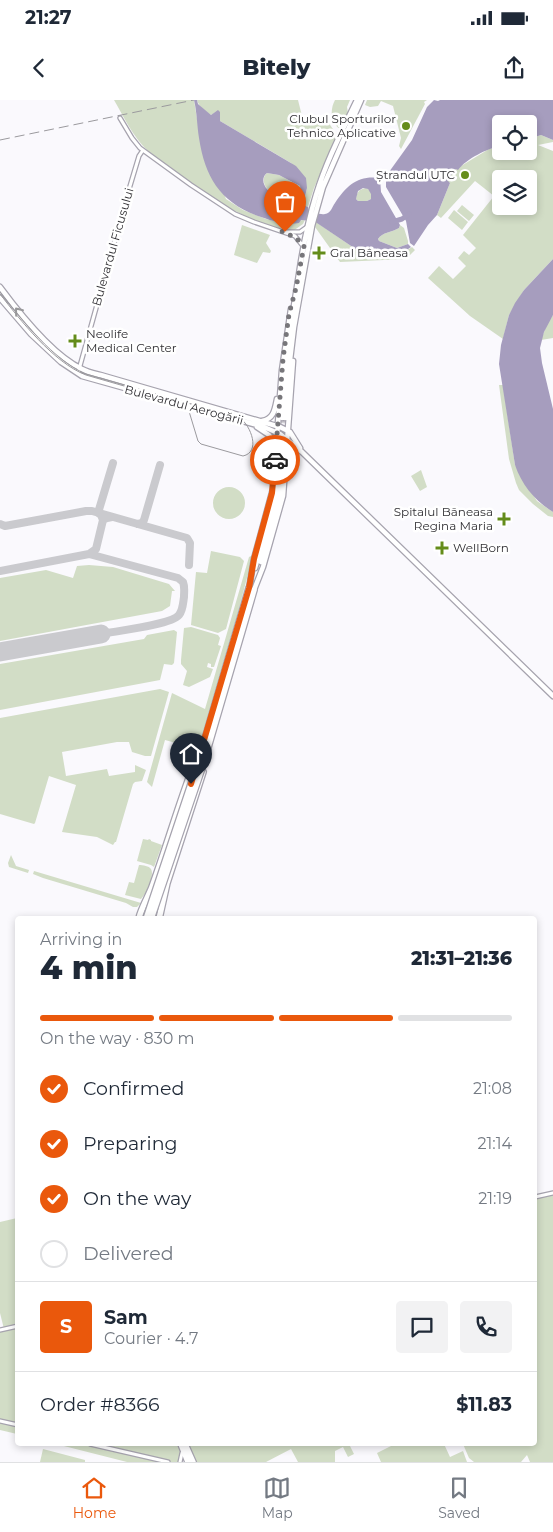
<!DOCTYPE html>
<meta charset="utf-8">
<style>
:root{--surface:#fff;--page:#f2f2f3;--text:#1f2937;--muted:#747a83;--line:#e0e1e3;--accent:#ea580c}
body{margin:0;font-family:Montserrat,sans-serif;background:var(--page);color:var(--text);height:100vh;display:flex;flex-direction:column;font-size:19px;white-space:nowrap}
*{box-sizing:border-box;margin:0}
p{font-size:16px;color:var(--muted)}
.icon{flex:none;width:28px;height:28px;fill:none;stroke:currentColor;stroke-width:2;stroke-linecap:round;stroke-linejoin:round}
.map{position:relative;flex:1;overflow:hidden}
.panel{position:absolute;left:15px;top:816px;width:522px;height:530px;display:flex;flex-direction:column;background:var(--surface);border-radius:5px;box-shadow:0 2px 8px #0003}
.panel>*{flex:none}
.fabs{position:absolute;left:492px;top:15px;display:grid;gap:10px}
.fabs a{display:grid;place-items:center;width:45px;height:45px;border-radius:5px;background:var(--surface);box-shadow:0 2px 8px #0003;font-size:25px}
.pin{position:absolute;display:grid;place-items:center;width:42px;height:42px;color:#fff;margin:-51px -21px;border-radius:50% 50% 50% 0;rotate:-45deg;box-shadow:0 0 5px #0007}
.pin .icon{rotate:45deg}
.courier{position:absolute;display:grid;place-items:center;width:50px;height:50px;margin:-25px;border:4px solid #ea580c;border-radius:50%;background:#fff;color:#222;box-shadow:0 1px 6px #0007}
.headline em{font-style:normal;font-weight:800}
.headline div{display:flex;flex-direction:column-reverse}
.headline{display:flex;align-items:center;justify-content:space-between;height:85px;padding:0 25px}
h1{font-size:32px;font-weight:800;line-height:38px}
.bar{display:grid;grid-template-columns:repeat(4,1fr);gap:8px 5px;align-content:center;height:60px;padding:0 25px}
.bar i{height:6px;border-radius:4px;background:var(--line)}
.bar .active{background:var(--accent)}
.bar p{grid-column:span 4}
.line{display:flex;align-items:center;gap:12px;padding:0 25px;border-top:1px solid var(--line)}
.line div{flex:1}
.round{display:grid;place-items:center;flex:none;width:52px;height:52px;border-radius:5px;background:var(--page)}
ol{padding:0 25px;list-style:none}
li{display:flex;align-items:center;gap:15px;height:55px}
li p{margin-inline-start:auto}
li .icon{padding:5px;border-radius:50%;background:var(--accent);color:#fff;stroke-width:4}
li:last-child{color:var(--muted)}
li i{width:28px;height:28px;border:2px solid var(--line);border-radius:50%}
.status{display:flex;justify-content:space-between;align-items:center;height:35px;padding:0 25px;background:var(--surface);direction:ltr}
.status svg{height:14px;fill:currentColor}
header{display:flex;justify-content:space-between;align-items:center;height:65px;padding:0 25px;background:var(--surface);font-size:22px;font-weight:800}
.tabs{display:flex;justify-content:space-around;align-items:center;height:70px;border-top:1px solid var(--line);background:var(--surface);font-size:14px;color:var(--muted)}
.tabs a{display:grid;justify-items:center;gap:2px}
.tabs .active{color:var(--accent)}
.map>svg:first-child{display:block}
.green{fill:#d2ddc6;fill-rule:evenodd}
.water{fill:#a69dbe;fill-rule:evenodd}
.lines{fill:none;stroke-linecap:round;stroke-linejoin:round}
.river{stroke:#a69dbe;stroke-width:5}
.taxiway{stroke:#cacace;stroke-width:8}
.runway{stroke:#cacace;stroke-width:19}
.major-tunnel{stroke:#d2d1d5;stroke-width:4.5;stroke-dasharray:4.5 2;stroke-linecap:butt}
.minor-casing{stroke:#a6a3ae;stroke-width:5.5}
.major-casing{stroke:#a6a3ae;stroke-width:7}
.highway-casing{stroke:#a6a3ae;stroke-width:8}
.minor{stroke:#fff;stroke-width:3}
.major{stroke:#fff;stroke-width:4.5}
.highway{stroke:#fff;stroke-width:5.5}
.tram{stroke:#9b9a9e;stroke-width:1}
.rail{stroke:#9b9a9e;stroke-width:1;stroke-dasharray:10 5;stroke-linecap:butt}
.highway-bridge-casing{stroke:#a6a3ae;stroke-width:8;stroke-linecap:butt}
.highway-bridge{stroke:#fff;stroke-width:5.5}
.oneway{stroke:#98989a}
.done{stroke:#77767a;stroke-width:5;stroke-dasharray:0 9}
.route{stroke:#ea580c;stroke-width:6}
.poi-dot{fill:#648c1a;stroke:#fff;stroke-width:2}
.labels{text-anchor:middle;stroke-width:5;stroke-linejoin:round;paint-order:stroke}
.poi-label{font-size:12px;fill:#313034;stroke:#fff;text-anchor:end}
.street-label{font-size:12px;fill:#313034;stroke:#fff}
</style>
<div class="status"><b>21:27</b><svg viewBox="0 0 49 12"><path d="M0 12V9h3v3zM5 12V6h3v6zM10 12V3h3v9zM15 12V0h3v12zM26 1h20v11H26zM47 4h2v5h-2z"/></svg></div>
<header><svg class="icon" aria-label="back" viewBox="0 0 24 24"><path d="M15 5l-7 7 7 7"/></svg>Bitely<svg class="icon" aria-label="share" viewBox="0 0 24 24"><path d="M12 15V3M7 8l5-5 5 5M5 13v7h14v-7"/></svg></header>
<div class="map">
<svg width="553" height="1362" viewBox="0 0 553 1362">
<rect width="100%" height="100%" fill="#faf9fd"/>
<path class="green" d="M114,0H194L197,19L226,99L243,110L266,119L279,122L305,120L303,124L293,131C248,124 211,98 175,72C166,65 156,58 148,51C133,37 124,17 114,0Z
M197,0H298L304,24L326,19L337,35L314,88L308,107L303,105L307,88L291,63L220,21V12H216L211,15C205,11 199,7 197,0Z
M335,0H350L347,7L348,13L340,29C330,23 330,9 335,0Z
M367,0H427L424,2L425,4L401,49L399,46L401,38L393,6L381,1L378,6L370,7L365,5Z
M541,35L553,40V42L538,45L553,51V159L524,190L509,215L503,239L470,216L428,178L439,166L453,179L466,166L458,158L464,151L469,155L476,148L463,135L494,96L475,81L441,118L437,115L450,83L447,81L455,69L450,66L453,63L455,65L461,66L489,49L500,46L501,51H529V39ZM501,79H529V106H501Z
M267,73L279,75L300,86L302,88L301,91C294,95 285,96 276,95C267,92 259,80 267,73Z
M366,88C371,90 372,94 371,99L367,101H358L356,99C357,92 359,89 366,88Z
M462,105L474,115L469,121L457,111Z
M454,110L468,122L462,130L448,118Z
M316,122L360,152C375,158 399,157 412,147L415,150L406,159L340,162L315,127Z
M242,125L270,135L266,143L271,151L270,153L263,152L257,163L234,155Z
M400,125L404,128L408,141V144L397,148L379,141L378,139C382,132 393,132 399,128Z
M553,215V238L541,240L547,224Z
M499,285H503L515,365L537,401L553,412V417L548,416L533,404L519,390L516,383L509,359Z
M421,370L427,387L420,391L411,376Z
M213 403a16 16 0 1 1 32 0a16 16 0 1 1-32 0Z
M211,451L240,457L244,461L226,529L218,533L191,525L196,472L207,473Z
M253,455L237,516L199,646L186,678L194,648L165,640L152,687L147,682L172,593L205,609L249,457Z
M89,465L113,467L169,484L175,491H172L170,506L162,511L0,541V478L46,470L73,478L77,466Z
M191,527L218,535L220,538L218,545L221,546L214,567H211V564L208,563L207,567L213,569L210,577L189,587L183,585L187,571L181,564V560L184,528Z
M174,530L177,532L174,563L172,565L164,564L160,580L0,610V564L144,539L147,535Z
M160,589L169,592L151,656H145L132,652L129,642H117L62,652L66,676L107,669L109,676L135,672V665L146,670L142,681L135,682L133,684L116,742H115L113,745L97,737L62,732L76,685L49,676L35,723L34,724L0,714V618Z
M143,739L148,740L149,739L151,740V741L162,745L154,767L151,765L137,761Z
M11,755L16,766L29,770L28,773L9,767L8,763Z
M139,765C143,765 149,766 151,769C155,776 146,794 141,799L125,795L129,782L134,783Z
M34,771L141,803L137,807H133L126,803L43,778L33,774Z
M553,1093V1362H530L527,1355L521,1362H474L469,1358L463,1344H535V1097Z
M17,1118V1334L0,1330V1230L4,1229L0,1213V1122Z
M56,1344H181L183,1354L180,1362H168L150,1359L159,1362H127Z
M185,1344H349L354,1354L348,1357L343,1347L335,1351V1362H298L291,1349L266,1362H193Z
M395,1344H444L450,1357L463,1351L467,1362H381L377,1353Z
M43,1349L85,1360V1362H40Z"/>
<path class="water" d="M194,0H197L198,4L211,15L218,10L220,12V21L296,66L306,78L307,88L303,105L308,107L309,111C314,112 320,115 325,114C331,113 332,107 335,103C347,85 358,75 380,78L381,92L400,125L399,128C393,132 382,132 378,139L379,141L397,148L408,144L411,147C399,157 374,157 360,152L314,121L301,120L299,123C285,126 270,120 258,116C220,102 205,77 199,38C197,25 197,13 194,0ZM267,73L279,75L300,86L301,91C294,95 285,96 277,95C267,93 258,80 267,73ZM363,88L368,89L371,94V99L367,101H358L356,99L358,91Z
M434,0L438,1L440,0H553V40L541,35L529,39V24H501V46C488,48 466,59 458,70L456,69L447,80L450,83L437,115L428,125L414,146L410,143L406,121L386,87V82L389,72L412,40L427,7Z
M553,159V215L544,232L540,248L542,263L553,309V412C534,400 522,385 515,365L499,264L501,245L509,215L515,203L524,190Z"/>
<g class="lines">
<path class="river" d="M392,122L402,119L409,114"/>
<path class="taxiway" d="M112,417L107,418L103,420L101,415L98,413L113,363
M0,424L5,426L86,411H92L187,438L190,443L189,465
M138,424L142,423L144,420L160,365
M89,454L96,449L103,420
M0,471L89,454L178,478L183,482C185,487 184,491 184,497C183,503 183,510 179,515C171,525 116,531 101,534"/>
<path class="runway" d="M0,552L101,534"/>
<path class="major-tunnel" d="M280,349L282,318
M283,349L285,318"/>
<defs>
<path id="minor" d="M120,18L132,38L140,48L191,85L235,114L254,122L295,136L303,146
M286,132H300L307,127
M78,273L130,86L139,56L143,50
M535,1097L553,1093
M0,1230L18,1226
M0,1321L18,1325
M90,1344L168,1362
M180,1362L182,1353"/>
<path id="major" d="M0,187C20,214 52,255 82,269C89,273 97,274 104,276L280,327L290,332L300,348
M0,198L31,234L61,262L82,276L264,327L280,334L302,352L553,596
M282,318C285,270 291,221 299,174C303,147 308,121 316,95C326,62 342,31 357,0
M285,318L290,260L294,227L312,126L323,87L361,0
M262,321C274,319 275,309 277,299
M257,327L269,335L276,346
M261,462L278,401L283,349
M255,468L275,400L280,349
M249,488L254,459L273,389L282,270L291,209
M254,490L263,467L283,396L293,261"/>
<path id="highway" d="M197,666L249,488
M202,668L254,490
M139,819C139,813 149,795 152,787C167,746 179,703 195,662
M159,819L167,783L203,672
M181,1344L188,1362
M185,1344L193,1362"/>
</defs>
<use href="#minor" class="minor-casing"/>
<use href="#major" class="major-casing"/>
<use href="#highway" class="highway-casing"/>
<use href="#minor" class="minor"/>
<use href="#major" class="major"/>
<use href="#highway" class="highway"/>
<path class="tram" d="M0,192C21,219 54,261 86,274L240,318C251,326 261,352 243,356L201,344L198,341L188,308L183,303L86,275C54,263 20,220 0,194"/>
<path class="rail" d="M0,40L194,0"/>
<defs>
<path id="highway-bridge" d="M146,819L197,666
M151,819L202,668"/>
</defs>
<use href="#highway-bridge" class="highway-bridge-casing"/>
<use href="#highway-bridge" class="highway-bridge"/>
</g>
<defs><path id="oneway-chevron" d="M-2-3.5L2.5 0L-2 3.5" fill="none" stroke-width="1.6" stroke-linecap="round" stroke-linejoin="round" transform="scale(1.25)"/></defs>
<use class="oneway" href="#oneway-chevron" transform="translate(18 211) rotate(-129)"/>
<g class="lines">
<path class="done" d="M275,360L283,259L289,214L296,188L304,146L296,138L281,131L285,132"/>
<path class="route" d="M191,684L249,488L254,459L272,393L275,360"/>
</g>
<g class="poi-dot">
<circle cx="406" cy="26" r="5"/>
<circle cx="465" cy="75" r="5"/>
<path d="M316.5 145.5h5v5h5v5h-5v5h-5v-5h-5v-5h5z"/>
<path d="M72.5 233.5h5v5h5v5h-5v5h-5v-5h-5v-5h5z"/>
<path d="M501.5 411.5h5v5h5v5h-5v5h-5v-5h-5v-5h5z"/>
<path d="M439.5 440.5h5v5h5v5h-5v5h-5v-5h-5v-5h5z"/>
</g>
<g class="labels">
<g class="poi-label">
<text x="396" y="23">Clubul Sporturilor<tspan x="396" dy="14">Tehnico Aplicative</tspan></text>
<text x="455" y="79">Ștrandul UTC</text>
<text x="330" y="157" text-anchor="start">Gral Băneasa</text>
<text x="86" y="238" text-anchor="start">Neolife<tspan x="86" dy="14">Medical Center</tspan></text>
<text x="493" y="416">Spitalul Băneasa<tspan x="493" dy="14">Regina Maria</tspan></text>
<text x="453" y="452" text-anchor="start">WellBorn</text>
</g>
<g class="street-label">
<text transform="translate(113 147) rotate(-74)" y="4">Bulevardul Ficusului</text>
<text transform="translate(184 305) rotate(15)" y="4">Bulevardul Aerogării</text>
</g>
</g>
</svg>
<div class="fabs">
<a><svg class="icon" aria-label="locate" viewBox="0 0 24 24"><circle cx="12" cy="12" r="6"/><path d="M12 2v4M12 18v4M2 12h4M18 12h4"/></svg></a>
<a><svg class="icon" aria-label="layers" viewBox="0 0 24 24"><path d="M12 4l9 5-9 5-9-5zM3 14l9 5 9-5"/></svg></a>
</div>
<div class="pin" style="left:285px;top:132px;background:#ea580c"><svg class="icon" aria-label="bag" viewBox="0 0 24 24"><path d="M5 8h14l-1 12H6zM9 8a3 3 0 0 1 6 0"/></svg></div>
<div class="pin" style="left:191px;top:684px;background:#1f2937"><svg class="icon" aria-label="home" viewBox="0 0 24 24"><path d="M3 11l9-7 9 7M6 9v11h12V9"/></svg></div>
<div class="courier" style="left:275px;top:360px"><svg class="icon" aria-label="car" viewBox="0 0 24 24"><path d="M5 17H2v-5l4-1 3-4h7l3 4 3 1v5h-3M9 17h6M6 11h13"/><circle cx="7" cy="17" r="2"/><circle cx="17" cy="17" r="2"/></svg></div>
<section class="panel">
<div class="headline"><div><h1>4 min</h1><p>Arriving in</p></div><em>21:31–21:36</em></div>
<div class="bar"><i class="active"></i><i class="active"></i><i class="active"></i><i></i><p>On the way · 830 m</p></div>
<ol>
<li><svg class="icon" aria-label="check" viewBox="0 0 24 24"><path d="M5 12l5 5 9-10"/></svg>Confirmed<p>21:08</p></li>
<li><svg class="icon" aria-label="check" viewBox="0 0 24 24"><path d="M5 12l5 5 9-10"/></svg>Preparing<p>21:14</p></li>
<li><svg class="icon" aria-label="check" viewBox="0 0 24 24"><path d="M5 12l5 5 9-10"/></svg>On the way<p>21:19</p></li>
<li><i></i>Delivered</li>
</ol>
<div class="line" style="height:90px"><b class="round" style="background:var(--accent);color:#fff">S</b><div><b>Sam</b><p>Courier · 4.7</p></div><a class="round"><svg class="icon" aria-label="chat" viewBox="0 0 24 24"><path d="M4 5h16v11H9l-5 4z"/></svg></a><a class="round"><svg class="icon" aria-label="phone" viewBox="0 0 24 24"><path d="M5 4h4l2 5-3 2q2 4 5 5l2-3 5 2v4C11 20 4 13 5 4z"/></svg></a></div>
<div class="line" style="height:65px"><div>Order #8366</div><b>$11.83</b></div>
</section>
</div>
<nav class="tabs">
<a class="active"><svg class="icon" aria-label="home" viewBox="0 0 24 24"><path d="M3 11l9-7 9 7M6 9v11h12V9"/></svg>Home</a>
<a><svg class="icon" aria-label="map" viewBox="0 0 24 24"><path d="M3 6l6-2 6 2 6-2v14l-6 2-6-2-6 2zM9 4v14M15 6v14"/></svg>Map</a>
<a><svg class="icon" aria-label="saved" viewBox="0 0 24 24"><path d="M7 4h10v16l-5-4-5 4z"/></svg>Saved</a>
</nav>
